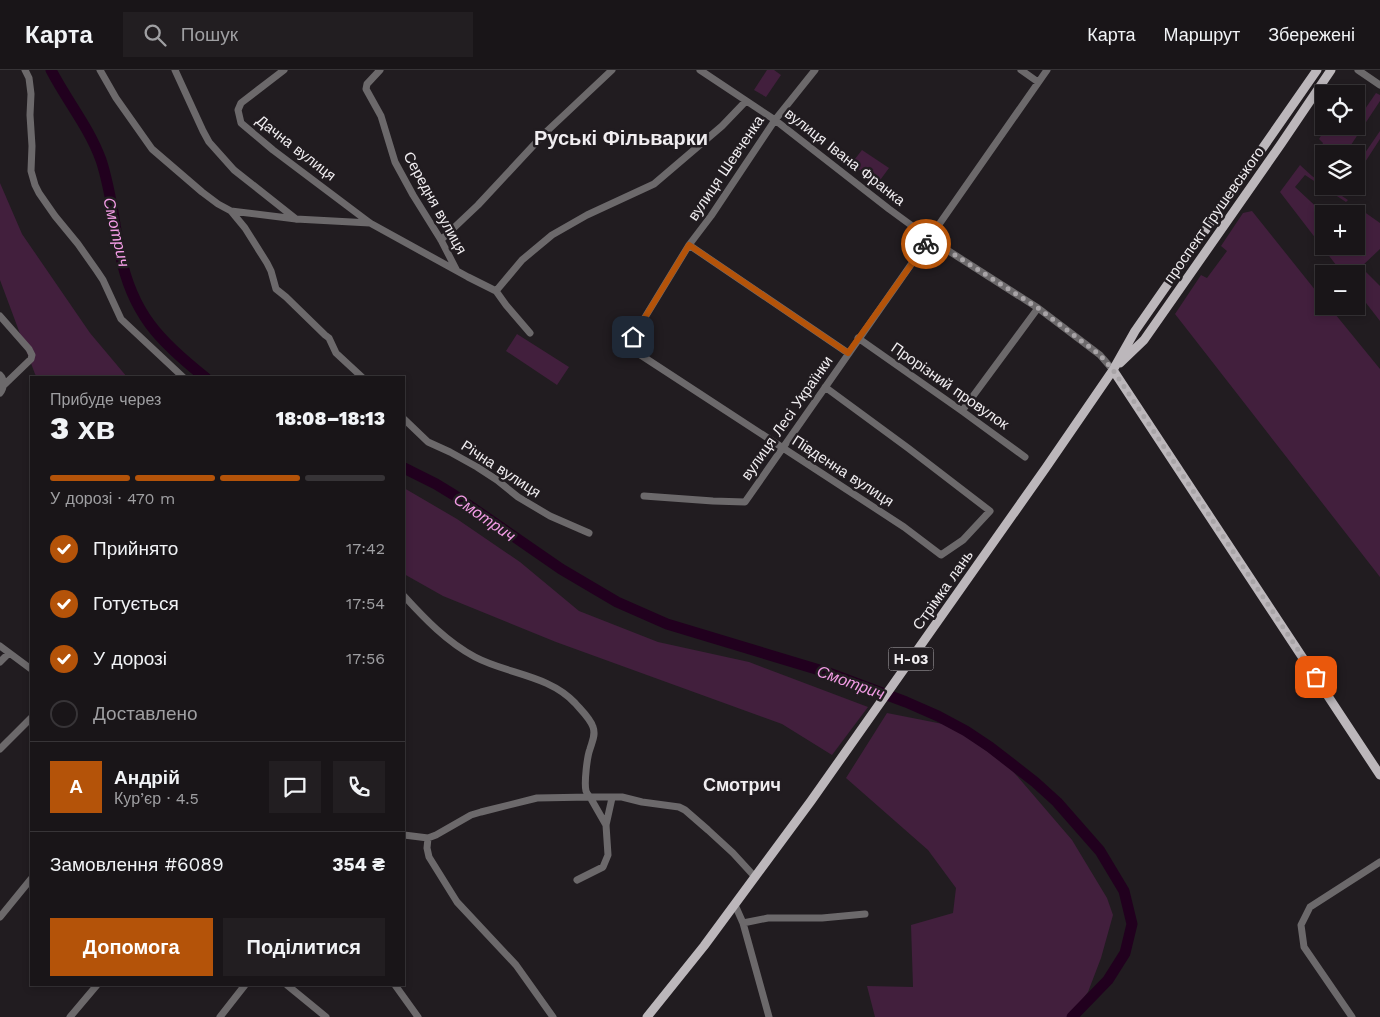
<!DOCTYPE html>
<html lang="uk">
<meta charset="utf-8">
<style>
:root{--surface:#191518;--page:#221e21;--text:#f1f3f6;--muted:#9f9fa2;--line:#373437;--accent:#b45309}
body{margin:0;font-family:"Work Sans",sans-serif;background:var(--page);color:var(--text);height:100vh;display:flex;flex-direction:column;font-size:19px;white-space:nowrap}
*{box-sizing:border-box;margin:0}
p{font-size:16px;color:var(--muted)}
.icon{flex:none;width:28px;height:28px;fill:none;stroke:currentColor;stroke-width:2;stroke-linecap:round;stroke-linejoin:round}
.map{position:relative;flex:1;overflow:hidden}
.details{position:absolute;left:30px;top:306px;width:375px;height:610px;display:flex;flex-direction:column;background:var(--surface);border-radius:0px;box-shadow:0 2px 8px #0003,0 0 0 1px var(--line)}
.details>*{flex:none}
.tools{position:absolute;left:1315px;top:15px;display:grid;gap:10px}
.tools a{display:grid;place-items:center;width:50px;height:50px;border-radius:0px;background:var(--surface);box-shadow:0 2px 8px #0003,0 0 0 1px var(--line);font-size:25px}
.pin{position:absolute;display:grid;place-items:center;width:42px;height:42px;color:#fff;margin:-21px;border-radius:10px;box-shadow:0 2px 8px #0006}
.courier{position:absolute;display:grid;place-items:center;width:50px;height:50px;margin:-25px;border:4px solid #b45309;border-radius:50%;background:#fff;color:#222;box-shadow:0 1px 6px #0007}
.headline em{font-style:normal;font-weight:800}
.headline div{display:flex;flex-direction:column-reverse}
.headline{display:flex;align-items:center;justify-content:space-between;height:85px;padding:0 20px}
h1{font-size:32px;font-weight:800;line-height:38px}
.bar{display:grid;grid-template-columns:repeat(4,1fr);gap:8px 5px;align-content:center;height:60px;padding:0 20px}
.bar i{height:6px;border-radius:4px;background:var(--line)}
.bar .active{background:var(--accent)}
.bar p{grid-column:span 4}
.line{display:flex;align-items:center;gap:12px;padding:0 20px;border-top:1px solid var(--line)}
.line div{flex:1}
.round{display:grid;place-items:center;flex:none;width:52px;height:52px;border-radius:0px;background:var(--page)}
ol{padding:0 20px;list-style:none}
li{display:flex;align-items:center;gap:15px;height:55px}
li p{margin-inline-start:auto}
li .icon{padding:5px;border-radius:50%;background:var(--accent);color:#fff;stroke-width:4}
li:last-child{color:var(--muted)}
li i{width:28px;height:28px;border:2px solid var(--line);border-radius:50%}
.cta{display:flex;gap:10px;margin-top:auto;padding:10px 20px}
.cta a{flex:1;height:58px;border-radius:0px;background:var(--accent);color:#fff;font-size:20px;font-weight:800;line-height:58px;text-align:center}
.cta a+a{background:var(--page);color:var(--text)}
header{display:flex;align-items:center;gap:30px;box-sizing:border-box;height:70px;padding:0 25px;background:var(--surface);border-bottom:1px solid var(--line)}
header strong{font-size:24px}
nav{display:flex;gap:28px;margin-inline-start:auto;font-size:18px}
.search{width:350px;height:45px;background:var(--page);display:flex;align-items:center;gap:12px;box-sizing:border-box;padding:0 18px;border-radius:0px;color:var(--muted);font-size:19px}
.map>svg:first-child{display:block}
.green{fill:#421f3d}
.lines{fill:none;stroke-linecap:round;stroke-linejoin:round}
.river{stroke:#21001e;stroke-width:11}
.minor{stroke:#6c696b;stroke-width:7}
.major{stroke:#bcb7bb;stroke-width:9}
.done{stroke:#a8a4a7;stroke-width:5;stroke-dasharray:0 9}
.route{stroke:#b45309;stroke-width:6}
.labels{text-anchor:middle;stroke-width:5;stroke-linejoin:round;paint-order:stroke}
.shield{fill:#211c20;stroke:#b2aeb2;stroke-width:1}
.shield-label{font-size:14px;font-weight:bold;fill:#f0edf0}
.street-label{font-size:15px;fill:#f0edf0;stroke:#211c20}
.water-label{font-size:16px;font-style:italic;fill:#f39ce5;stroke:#211c20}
.quarter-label{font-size:18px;font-weight:bold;fill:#f0edf0;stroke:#211c20}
.district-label{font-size:20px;font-weight:bold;fill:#f0edf0;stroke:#211c20}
</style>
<header>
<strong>Карта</strong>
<div class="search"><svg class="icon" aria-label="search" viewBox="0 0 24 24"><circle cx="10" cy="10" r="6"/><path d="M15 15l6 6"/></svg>Пошук</div>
<nav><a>Карта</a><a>Маршрут</a><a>Збережені</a></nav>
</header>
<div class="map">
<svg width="1380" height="947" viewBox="0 0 1380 947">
<rect width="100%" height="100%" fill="#211c20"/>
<path class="green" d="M767,0H774L781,5L766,27L754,20Z
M1376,23L1380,25V31L1345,84H1332L1322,75L1323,73L1319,69L1327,56H1356V33L1365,39Z
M1380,61V69L1358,103L1356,102V96Z
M862,80L889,98L878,113L851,94Z
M1300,95L1312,106L1324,114V116H1327L1348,130L1346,132L1305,105L1295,117L1324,144V176H1356V144H1342L1353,134L1380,153V179L1361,197L1380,216V251L1356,220V204H1343L1280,122Z
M0,113L22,164L90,263L127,307H37L35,304L0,210Z
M1252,141L1324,231V236H1328L1331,239L1380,299V507L1175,244L1201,205L1207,208L1227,181L1221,176L1243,143Z
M517,264L569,297L557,315L506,281Z
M404,418L457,449L520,492L579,541L658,572L749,592L868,637L832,685L782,654L556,572L443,526L404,504Z
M887,643L953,656L1011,699L1072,770L1107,828L1113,845L1101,888L1088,922L1069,947H875L867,916L913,917L911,855L953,843L956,818L928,780L846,708Z"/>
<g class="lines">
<path class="river" d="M51,0C67,31 89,57 101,90C111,120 114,152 120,183C132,243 159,271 206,308
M404,398L436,414L454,425L561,499L617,532L667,554L826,602L906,632L938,646L966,661L990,677L1035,712L1057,732L1100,781L1124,821L1132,854L1125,883L1108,910L1072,947"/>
<path class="minor" d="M25,0L29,8L31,24L30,45L32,76L31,101L35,115L39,123L55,146L78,174L97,201L103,210L121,249L184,308
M100,0L116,28L152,79L202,122L218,134L231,141L245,158L267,193L271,201L276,219L286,227L325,265L329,268L336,283L363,308
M175,0L203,61L209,72L234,100L296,149
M284,0L241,33L238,40L241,53L273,80L370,153L468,207L496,221L506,235L530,263
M380,0L367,14L366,19L381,46L395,92L413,125L441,170L456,199
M700,0L775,50L889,139L930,169L1038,238L1100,285L1113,300
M815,0L775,50L711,146L689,175L633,267L632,275L639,284L904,457L941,485L963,470L990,441L908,378L825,317
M1021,0L1038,12
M1358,0L1380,15
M231,141L296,149L370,153
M441,170L478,135L545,63L612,0
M689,175L848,283
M496,221L522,190L552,165L587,145L654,114L722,56L746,31
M0,246L29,279L32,285L31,289L3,316
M858,268L962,341L1025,387
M0,305C5,310 4,318 0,323
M962,341L1038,238
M404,349L428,372L450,382L477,397L497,410L518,427L550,446L589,463
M644,426L713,431L745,432L1047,0
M404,526C425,549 447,572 475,587C507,604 549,605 575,633C581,640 590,648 593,657C596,665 592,672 590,679C587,687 584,713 586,721C587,724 588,725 590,727H622L642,732L679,737L685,740L708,760L733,783L755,807
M0,576L31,599
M0,592L9,583
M0,679L31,648
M404,765L428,768L436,765L471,745L481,742L537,728L590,727L606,755
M428,768L427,778L429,787L457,832L516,895L553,947
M577,810L603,797L608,785L606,755L612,728
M735,835L743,853L769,947
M0,847L31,809
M743,853L768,848H822L865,844
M287,915L326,947
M395,915L418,947
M70,947L97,915
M220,947L245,915
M1352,947L1304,877L1301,855L1310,837L1380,792"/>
<path class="major" d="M1120,293L1144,270L1281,74L1331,0
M1113,300L1380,705
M647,947L704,876L811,731L1045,399L1113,300L1135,261L1317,0"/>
</g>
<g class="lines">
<path class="done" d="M926,174L930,169L1038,238L1100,285L1113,300L1129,324L1316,607"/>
<path class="route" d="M633,267L689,175L848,283L926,174"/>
</g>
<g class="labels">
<rect class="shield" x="888.5" y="577.5" width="45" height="23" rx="4"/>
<g class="shield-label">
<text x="911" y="594">Н-03</text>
</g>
<g class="street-label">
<text transform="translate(296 78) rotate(38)" y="5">Дачна вулиця</text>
<text transform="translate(845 87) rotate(38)" y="5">вулиця Івана Франка</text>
<text transform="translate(726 98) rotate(-56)" y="5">вулиця Шевченка</text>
<text transform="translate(435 133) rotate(61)" y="5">Середня вулиця</text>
<text transform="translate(1214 145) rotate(-55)" y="5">проспект Грушевського</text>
<text transform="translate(950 316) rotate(35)" y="5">Прорізний провулок</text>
<text transform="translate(787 348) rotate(-55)" y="5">вулиця Лесі Українки</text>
<text transform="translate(501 399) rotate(33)" y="5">Річна вулиця</text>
<text transform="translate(843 401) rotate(33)" y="5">Південна вулиця</text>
<text transform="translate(943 520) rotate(-55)" y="5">Стрімка лань</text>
</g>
<g class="water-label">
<text transform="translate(117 162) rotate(77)" y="6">Смотрич</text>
<text transform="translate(485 447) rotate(35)" y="6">Смотрич</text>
<text transform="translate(851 612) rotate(20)" y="6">Смотрич</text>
</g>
<g class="quarter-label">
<text x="742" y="721">Смотрич</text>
</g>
<g class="district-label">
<text x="621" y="75">Руські Фільварки</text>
</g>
</g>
</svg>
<div class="tools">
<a><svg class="icon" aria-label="locate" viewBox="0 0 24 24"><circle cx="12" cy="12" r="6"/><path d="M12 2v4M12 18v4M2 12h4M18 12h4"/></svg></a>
<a><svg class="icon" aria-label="layers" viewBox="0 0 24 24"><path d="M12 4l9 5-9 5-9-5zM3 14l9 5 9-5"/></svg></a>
<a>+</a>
<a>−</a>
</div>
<div class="pin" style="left:1316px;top:607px;background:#ea580c"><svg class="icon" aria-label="bag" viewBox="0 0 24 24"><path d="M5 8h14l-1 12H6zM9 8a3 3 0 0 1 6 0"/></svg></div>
<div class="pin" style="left:633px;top:267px;background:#1f2937"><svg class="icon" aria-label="home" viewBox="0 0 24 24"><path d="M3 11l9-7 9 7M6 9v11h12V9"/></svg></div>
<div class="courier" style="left:926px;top:174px"><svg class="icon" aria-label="bike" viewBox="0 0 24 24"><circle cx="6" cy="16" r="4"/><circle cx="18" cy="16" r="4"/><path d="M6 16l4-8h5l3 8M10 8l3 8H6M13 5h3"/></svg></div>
<section class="details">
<div class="headline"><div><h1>3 хв</h1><p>Прибуде через</p></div><em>18:08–18:13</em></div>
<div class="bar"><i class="active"></i><i class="active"></i><i class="active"></i><i></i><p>У дорозі · 470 m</p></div>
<ol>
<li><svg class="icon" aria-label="check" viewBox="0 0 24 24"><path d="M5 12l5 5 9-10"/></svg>Прийнято<p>17:42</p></li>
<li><svg class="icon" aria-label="check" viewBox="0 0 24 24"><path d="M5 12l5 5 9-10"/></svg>Готується<p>17:54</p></li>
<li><svg class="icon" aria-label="check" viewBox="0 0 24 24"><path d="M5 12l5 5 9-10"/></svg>У дорозі<p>17:56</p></li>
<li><i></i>Доставлено</li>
</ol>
<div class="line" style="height:90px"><b class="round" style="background:var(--accent);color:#fff">А</b><div><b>Андрій</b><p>Кур’єр · 4.5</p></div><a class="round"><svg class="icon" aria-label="chat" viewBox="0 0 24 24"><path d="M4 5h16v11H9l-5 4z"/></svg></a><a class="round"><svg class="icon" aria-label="phone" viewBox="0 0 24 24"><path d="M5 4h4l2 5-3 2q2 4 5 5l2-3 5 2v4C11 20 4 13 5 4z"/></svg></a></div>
<div class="line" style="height:65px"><div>Замовлення #6089</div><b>354 ₴</b></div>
<div class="cta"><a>Допомога</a><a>Поділитися</a></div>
</section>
</div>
